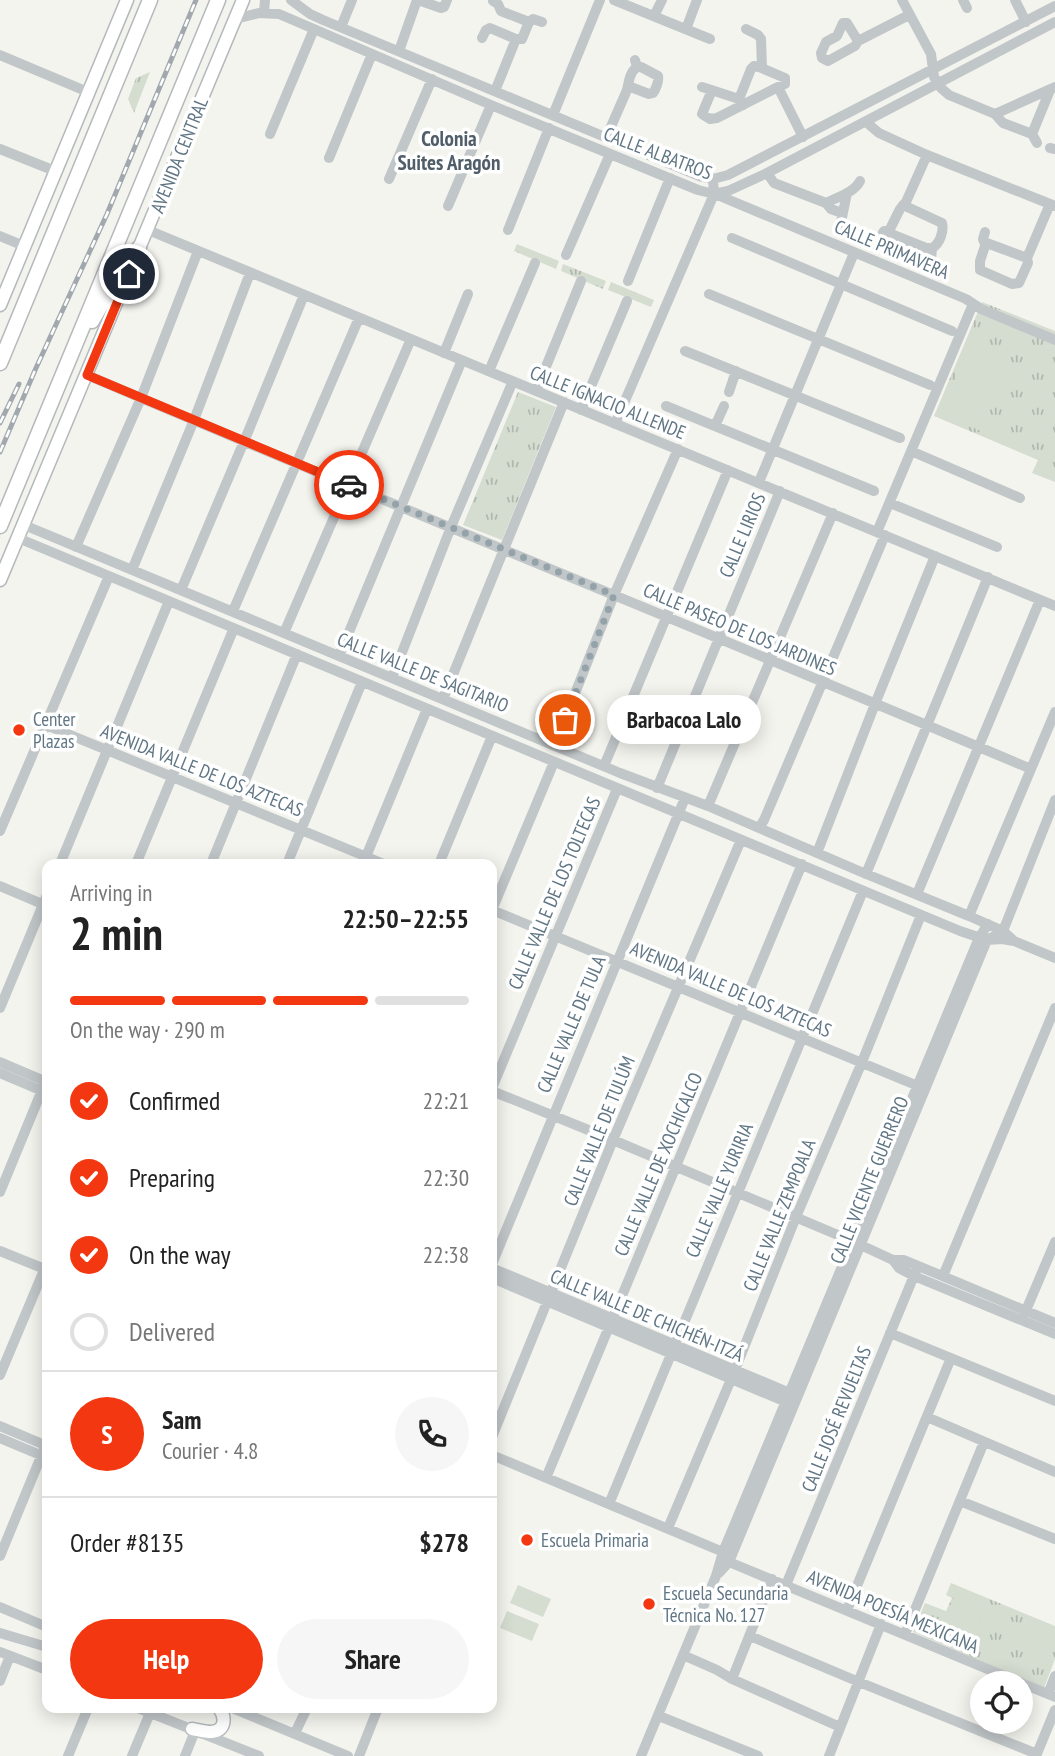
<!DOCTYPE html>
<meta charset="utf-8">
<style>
:root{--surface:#fff;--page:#f6f6f6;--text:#222;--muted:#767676;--line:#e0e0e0;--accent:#f33710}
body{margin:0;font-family:"PT Sans Narrow",sans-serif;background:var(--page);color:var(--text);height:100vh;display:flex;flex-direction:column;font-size:26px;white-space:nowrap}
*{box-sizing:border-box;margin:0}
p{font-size:23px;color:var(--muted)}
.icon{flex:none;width:38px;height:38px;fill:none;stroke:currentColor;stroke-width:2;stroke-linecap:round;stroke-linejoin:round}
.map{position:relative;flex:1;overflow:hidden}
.details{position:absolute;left:42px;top:859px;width:455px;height:854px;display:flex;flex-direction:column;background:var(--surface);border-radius:14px;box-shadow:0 4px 18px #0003}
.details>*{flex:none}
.buttons{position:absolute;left:970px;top:1671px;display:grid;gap:14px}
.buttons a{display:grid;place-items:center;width:63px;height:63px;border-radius:50%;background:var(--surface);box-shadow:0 4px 18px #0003;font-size:35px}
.pin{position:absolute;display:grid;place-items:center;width:60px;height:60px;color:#fff;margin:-30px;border:4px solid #fff;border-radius:50%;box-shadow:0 2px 7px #0007}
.courier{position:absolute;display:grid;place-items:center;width:70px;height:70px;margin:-35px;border:5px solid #f33710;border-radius:50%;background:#fff;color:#222;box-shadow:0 2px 9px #0007}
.bubble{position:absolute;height:49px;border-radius:24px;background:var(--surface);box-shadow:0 4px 18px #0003;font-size:23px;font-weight:800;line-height:49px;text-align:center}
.head em{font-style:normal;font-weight:800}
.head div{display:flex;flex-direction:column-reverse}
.head{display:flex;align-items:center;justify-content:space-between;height:119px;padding:0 28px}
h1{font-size:46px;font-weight:800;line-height:52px}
.bar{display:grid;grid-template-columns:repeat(4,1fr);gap:10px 7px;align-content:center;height:84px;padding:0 28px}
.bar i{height:9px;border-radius:5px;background:var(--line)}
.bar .active{background:var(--accent)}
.bar p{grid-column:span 4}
.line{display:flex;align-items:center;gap:18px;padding:0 28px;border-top:2px solid var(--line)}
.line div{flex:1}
.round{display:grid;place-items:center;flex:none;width:74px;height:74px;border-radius:37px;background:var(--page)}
ol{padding:0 28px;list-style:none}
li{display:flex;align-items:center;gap:21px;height:77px}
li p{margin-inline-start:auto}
li .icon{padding:7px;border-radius:50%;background:var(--accent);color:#fff;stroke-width:4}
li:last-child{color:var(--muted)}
li i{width:38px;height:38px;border:4px solid var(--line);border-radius:50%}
.button{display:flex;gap:14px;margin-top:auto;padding:14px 28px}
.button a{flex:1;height:80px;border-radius:42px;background:var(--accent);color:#fff;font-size:28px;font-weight:800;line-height:80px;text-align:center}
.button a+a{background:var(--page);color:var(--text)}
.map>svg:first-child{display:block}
.park{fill:url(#park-tufts)}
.garden{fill:#d5dcd0}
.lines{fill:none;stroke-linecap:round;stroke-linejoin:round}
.major-casing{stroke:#b4b9bc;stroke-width:15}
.highway-casing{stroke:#b5b9bc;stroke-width:17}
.minor{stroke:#c1c6c9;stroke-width:10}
.major{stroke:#fff;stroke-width:12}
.highway{stroke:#fff;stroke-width:14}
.rail-casing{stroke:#a1a9ae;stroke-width:5}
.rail{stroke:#fff;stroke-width:2.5;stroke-dasharray:8;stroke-linecap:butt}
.done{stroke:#94a2a9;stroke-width:7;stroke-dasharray:0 12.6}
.route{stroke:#f33710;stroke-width:9}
.poi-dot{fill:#f33710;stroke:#fff;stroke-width:2.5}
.labels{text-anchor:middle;stroke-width:7;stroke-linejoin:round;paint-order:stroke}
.street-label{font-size:19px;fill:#607684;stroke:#fff}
.poi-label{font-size:19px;fill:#607684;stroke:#fff;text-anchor:start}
.neighbourhood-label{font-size:21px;font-weight:bold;fill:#4f5e68;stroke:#fff}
</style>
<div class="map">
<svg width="1055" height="1756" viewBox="0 0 1055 1756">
<defs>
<pattern id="park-tufts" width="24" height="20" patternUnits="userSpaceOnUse" patternTransform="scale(1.75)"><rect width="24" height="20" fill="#d5dcd0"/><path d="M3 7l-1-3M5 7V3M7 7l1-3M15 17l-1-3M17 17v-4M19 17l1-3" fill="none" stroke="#b0b7ae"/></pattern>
</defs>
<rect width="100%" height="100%" fill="#f4f4ef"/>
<path class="park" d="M150,72L134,113L128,99L136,78Z
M517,244L559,261L556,269L514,251Z
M563,264L606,281L603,289L561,271Z
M611,282L654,300L651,307L608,290Z
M982,302L1055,331V482L1032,473L1038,460L934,416Z
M518,392L556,407L502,540L463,525Z
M951,1583L1055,1626V1659L1044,1688L913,1632L925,1603L946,1611L952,1598L946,1595Z"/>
<path class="garden" d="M969,348L1010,365L981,431L941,414Z
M518,1585L551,1599L543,1617L510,1603Z
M954,1597L985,1609L969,1646L939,1634Z
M507,1611L539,1624L532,1641L500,1628Z
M1013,1621L1047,1634L1041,1649L1007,1636Z"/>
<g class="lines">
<defs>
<path id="major" d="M0,305L127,0
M0,580L243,0
M192,1729C198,1730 205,1732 211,1732C226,1731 226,1717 219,1708"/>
<path id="highway" d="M92,321L119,274L139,248
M0,363L150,0
M0,526L218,0"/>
</defs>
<use href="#major" class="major-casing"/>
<use href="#highway" class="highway-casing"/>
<path class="minor" d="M291,0L310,14L323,20L699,176L713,179L728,175L1055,6
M418,0L441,8L444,7L447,0
M614,0L710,39
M902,0L931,54L934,77L941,88L949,95L995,114L1003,123L1032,134L1037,143
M963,0L967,8
M1015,0L1026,22
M493,1L498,4L501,11
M501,11L529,22L533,19L542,22
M264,12L265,0
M654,16L662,0
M235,19L259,13L279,14L491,105L698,190L714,194L728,191L767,173L1055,22
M341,27L352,0
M686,29L697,0
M746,29L758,35L761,39L762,68
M482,38L486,30L490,28L516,39
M858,41L847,23H843L837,36L826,42L821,53L822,58L828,61L855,46L858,41L909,15
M399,51L417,0
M0,55L88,92
M628,86L649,94L653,93C656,89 659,81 658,76L641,67H637
M702,87L739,99
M778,87L803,137
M712,90L702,114L710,119L717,118L778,87L785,84V78L759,67L754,66L751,69L739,99L743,105
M495,91L516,39H522L529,22
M995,114L1055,87
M553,115L600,0
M866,122L879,133L927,155L1055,206
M270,134L314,29
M1032,134L1050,90
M606,138L627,90C629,82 629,73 637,67L635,60
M1050,148L1055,149
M0,149L55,171
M329,158L372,54
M767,173L774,183L826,203L831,209L842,213
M389,179L432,79
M715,194L966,299L981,309L1055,340
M826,203C837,197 854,193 860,181
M903,205L942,223C944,231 940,244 932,248
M448,206L491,105
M840,227L847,193
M148,230L1055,606
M508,230L549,128
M889,231L900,209L906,202L927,155
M985,232L983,239L984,242L1027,258
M0,236L24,246
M732,238L952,331
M880,238L884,231H889L891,234L926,248H932
M986,243L980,261V270L1012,284L1019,283L1028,263L1027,258L1050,204
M566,255L610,154
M931,260L932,248
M628,281L670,178
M709,294L930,385
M685,351L900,438
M444,353L468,294
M489,371L535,263
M87,375C400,509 717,636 1031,769
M536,391L581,281
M729,392L736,371
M666,406L874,491
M581,410L627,301
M615,424L714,194L713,179
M715,426L724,406
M911,451L1020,498
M759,482L854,253
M890,503L997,547
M24,525L620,773L708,806L859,871L969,916L1003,931L1014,941
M877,532L973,304
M18,538L960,931L987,940L1002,939L1014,941L1055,958
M76,547L141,398L198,251
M132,570L194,420L250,273
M181,590L248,432L304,295
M233,611L359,318
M284,633L411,339
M339,656L462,360
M392,678L451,527L513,381
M443,699L564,402
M46,725L384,864
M555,744L614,595L678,449
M604,766L728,470
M657,788L780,491
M708,806L833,513
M759,828L764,820L885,535
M0,831L109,576
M817,853L875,704L935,556
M60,864L169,601
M136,864L234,628
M211,864L297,654
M287,864L362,682
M363,864L427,709
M439,864L492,736
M866,874L988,577
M0,886L47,906
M917,894L1040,600
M492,910L918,1086
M492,910L554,762
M969,916L1055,712
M0,1008L47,895
M0,1062L47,1082
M0,1073L47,1093
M492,1088L617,789
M492,1091L613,1140L852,1241L893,1260L899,1268L914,1276L1055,1334
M0,1192L47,1078
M0,1251L47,1270
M893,1260H904L1055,1323
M492,1264L685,798
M492,1268L790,1393
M943,1276L1055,1008
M492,1278L786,1402
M1024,1315L1055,1242
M890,1333L1055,1401
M0,1375L47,1263
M927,1417L1055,1472
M0,1426L47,1446
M492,1437L613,1140L741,840
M0,1438L45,1457
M492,1455L723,1552
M546,1478L802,864
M960,1501L1055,1539
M609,1504L863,891
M668,1528L735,1370L796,1217L862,1062L921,915
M0,1556L47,1442
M727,1559L729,1562L1055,1697
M719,1573L729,1562L987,940L1003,931L1055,800
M786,1585L918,1266
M0,1607L47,1627
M847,1610L951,1358
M0,1633L47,1647
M905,1634L984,1442
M750,1636L859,1682L1037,1754
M0,1652L47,1670
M683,1655L717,1670L732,1679L840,1727
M732,1679L772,1579
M0,1681L10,1656
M1048,1694L1055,1676
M138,1708L259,1756
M232,1708L348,1756
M659,1716L758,1756
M295,1733L307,1708
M68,1756L88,1708
M132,1756L150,1713
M185,1756L195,1731
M359,1756L378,1708
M641,1756L716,1576L723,1552L979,938L988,924
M829,1756L881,1624
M1036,1756L1055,1710"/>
<use href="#major" class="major"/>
<use href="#highway" class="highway"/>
<defs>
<path id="rail" d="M0,423L19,384
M0,452L36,368L107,214L196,0"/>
</defs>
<use href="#rail" class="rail-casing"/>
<use href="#rail" class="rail"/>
</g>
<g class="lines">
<path class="done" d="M349,485L614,595L565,720"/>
<path class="route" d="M129,274L87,375L349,485"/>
</g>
<g class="poi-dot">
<circle cx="19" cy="730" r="7"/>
<circle cx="527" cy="1540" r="7"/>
<circle cx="649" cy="1604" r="7"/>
</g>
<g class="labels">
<g class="street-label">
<text transform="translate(658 153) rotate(21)" y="7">CALLE ALBATROS</text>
<text transform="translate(179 155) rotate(-68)" y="7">AVENIDA CENTRAL</text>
<text transform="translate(892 249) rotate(23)" y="7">CALLE PRIMAVERA</text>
<text transform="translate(608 402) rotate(22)" y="7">CALLE IGNACIO ALLENDE</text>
<text transform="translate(742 535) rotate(-67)" y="7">CALLE LIRIOS</text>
<text transform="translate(740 629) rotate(23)" y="7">CALLE PASEO DE LOS JARDINES</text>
<text transform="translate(423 672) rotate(22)" y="7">CALLE VALLE DE SAGITARIO</text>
<text transform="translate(202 770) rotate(22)" y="7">AVENIDA VALLE DE LOS AZTECAS</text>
<text transform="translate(554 893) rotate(-67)" y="7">CALLE VALLE DE LOS TOLTECAS</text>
<text transform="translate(731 989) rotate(23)" y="7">AVENIDA VALLE DE LOS AZTECAS</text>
<text transform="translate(571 1024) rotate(-67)" y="7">CALLE VALLE DE TULA</text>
<text transform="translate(599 1131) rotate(-68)" y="7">CALLE VALLE DE TULÚM</text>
<text transform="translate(658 1164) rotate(-67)" y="7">CALLE VALLE DE XOCHICALCO</text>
<text transform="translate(869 1180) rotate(-68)" y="7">CALLE VICENTE GUERRERO</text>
<text transform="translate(719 1190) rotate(-67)" y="7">CALLE VALLE YURIRIA</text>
<text transform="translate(779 1215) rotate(-68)" y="7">CALLE VALLE ZEMPOALA</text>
<text transform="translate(647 1315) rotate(23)" y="7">CALLE VALLE DE CHICHÉN-ITZÁ</text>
<text transform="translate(836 1419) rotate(-68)" y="7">CALLE JOSÉ REVUELTAS</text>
<text transform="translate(893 1611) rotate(23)" y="7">AVENIDA POESÍA MEXICANA</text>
</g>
<g class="poi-label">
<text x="33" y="726">Center<tspan x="33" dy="22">Plazas</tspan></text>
<text x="541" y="1547">Escuela Primaria</text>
<text x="663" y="1600">Escuela Secundaria<tspan x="663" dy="22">Técnica No. 127</tspan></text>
</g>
<g class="neighbourhood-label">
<text x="449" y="146">Colonia<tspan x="449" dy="24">Suites Aragón</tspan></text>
</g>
</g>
</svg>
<div class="buttons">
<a><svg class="icon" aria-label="locate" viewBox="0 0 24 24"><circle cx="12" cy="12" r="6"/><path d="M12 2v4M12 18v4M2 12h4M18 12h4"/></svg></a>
</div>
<div class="pin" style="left:565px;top:720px;background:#ea580c"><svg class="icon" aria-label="bag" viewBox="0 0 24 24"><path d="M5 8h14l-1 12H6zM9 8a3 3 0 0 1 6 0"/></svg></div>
<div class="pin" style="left:129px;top:274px;background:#1f2937"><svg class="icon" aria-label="home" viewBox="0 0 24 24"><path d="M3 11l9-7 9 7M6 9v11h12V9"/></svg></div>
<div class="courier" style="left:349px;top:485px"><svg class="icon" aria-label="car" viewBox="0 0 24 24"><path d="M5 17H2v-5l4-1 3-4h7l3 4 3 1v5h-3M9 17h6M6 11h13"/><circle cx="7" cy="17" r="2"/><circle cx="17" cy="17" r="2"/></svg></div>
<div class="bubble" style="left:607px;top:695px;width:154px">Barbacoa Lalo</div>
<section class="details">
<div class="head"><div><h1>2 min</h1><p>Arriving in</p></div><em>22:50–22:55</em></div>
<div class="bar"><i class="active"></i><i class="active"></i><i class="active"></i><i></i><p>On the way · 290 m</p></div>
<ol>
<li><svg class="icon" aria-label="check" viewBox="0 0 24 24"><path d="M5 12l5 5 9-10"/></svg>Confirmed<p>22:21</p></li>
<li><svg class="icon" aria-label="check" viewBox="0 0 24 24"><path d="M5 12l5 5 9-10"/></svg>Preparing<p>22:30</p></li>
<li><svg class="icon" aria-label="check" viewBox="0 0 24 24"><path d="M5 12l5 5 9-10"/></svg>On the way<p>22:38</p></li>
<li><i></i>Delivered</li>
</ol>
<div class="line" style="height:126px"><b class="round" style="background:var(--accent);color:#fff">S</b><div><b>Sam</b><p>Courier · 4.8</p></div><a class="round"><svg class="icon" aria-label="phone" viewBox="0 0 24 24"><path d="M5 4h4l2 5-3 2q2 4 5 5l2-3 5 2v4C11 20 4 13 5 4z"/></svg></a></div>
<div class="line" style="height:91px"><div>Order #8135</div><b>$278</b></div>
<div class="button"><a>Help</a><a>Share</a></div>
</section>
</div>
